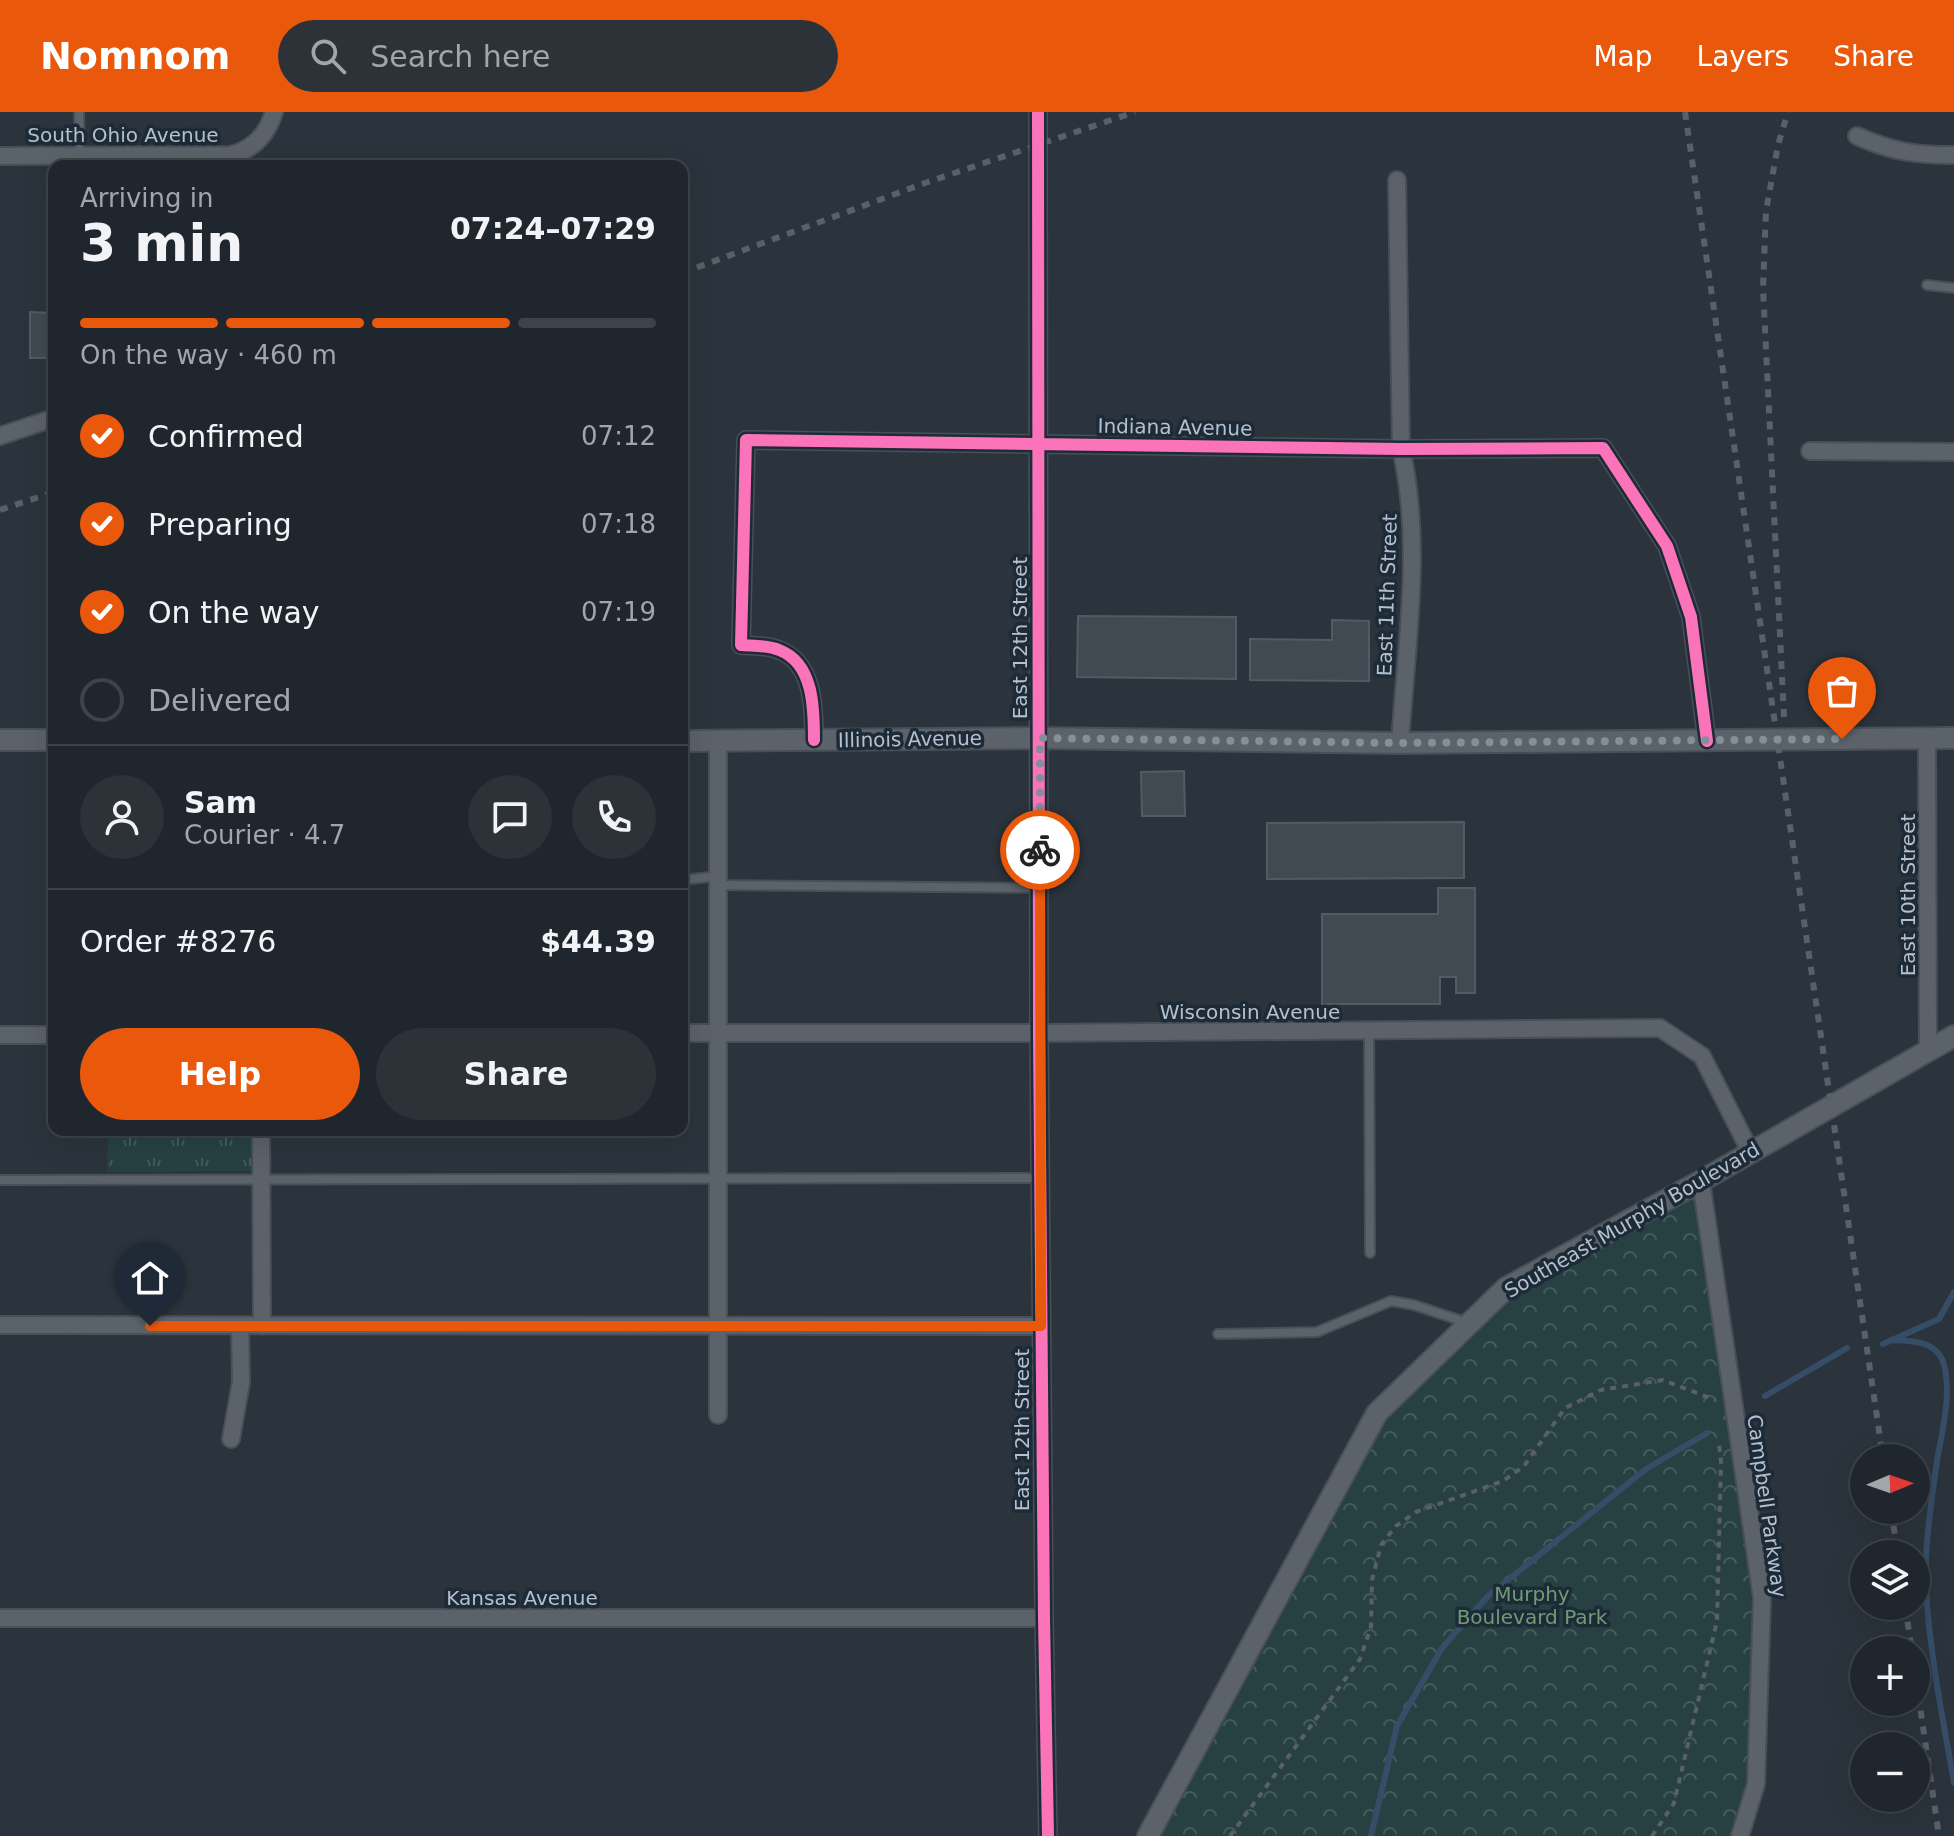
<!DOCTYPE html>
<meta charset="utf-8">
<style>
:root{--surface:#20262d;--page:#2d3239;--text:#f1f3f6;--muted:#a2a5aa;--line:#3d4349;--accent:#ea580c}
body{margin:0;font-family:"DejaVu Sans",sans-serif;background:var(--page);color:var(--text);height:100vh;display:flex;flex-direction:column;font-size:30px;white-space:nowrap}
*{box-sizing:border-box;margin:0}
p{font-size:26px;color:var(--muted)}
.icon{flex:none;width:44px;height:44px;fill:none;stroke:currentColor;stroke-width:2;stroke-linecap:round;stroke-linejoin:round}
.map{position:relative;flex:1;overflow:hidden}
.drawer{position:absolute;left:48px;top:48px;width:640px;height:976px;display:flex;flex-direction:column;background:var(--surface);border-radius:16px;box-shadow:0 8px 32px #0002,0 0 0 2px var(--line)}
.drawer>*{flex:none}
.needle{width:52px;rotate:88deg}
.buttons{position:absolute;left:1850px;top:1332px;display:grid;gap:16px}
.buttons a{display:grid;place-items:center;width:80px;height:80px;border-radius:50%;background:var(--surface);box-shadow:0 8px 32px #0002,0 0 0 2px var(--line);font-size:40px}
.pin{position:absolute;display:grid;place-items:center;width:68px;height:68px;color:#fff;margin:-82px -34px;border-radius:50% 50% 50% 0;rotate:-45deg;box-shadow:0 0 8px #0007}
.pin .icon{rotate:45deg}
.courier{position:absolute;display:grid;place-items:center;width:80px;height:80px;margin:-40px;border:6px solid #ea580c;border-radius:50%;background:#fff;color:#222;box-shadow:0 2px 10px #0007}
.overview em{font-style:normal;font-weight:700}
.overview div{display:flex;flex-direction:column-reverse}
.overview{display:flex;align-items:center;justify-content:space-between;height:136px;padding:0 32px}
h1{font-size:52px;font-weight:700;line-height:60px}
.bar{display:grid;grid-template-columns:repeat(4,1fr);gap:12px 8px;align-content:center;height:96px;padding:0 32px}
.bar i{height:10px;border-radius:6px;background:var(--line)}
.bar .on{background:var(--accent)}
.bar p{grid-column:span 4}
.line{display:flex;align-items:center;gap:20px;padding:0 32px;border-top:2px solid var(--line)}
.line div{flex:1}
.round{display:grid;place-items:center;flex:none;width:84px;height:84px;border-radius:42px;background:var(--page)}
ol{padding:0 32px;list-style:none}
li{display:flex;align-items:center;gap:24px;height:88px}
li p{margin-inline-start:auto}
li .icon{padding:8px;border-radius:50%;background:var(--accent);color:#fff;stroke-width:4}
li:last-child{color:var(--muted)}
li i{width:44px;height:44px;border:4px solid var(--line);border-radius:50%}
.button{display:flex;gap:16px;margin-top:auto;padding:16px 32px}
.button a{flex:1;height:92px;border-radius:48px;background:var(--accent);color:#fff;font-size:32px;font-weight:700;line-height:92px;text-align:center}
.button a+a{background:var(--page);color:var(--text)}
header{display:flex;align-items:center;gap:48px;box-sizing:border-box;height:112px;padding:0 40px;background:var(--accent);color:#fff}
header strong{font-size:38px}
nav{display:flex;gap:44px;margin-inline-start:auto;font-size:28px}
.search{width:560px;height:72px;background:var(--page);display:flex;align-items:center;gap:20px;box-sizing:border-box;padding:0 28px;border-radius:44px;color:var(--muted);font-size:30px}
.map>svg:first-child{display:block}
.grass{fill:url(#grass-tufts)}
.park{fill:url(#park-crowns)}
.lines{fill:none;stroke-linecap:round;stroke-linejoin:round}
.stream{stroke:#364d67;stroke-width:6}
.building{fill:#424a51;stroke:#535a63;stroke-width:2}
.service-casing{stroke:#494f56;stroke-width:12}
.minor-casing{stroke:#494f56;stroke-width:20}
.tertiary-casing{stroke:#494f56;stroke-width:24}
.path{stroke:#596066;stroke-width:4;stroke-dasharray:6 6;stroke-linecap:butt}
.service{stroke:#5b6269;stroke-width:8}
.minor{stroke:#5b6269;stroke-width:16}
.tertiary{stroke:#5b6269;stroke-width:20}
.rail{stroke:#5a6067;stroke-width:6;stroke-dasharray:8 8;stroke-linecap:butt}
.cycleway-casing{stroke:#1d2a38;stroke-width:17}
.cycleway{stroke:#fb73b8;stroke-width:12}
.done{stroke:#858f9a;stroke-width:8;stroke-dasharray:0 14.4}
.route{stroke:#ea580c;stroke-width:10}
.labels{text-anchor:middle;stroke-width:7;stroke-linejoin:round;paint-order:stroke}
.street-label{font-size:20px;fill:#b5c0cc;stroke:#1d2a38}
.park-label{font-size:20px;fill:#6b9f73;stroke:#1d2a38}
</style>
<header>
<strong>Nomnom</strong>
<div class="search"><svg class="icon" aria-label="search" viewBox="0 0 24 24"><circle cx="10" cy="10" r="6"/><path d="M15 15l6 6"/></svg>Search here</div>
<nav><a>Map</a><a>Layers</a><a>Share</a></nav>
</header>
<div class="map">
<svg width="1954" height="1724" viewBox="0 0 1954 1724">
<defs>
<pattern id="grass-tufts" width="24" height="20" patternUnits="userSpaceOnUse" patternTransform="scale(2)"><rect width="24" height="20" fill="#274143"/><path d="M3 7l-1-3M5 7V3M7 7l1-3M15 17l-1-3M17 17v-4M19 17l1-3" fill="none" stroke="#445b5d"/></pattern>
<pattern id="park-crowns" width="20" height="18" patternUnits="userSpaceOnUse" patternTransform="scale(2)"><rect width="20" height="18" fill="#274143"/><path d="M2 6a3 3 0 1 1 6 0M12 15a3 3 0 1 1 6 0" fill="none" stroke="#445b5d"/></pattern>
</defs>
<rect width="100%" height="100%" fill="#2b333c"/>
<path class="grass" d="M108,1018H251V1059L107,1060Z"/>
<path class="park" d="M1701,1069L1762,1486L1756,1672L1740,1724H1148L1377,1301L1506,1176Z"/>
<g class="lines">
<path class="stream" d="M1891,1228C1911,1229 1934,1228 1943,1249C1954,1285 1939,1327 1935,1363C1930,1400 1924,1441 1926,1478C1930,1543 1943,1608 1954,1671
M1883,1232L1939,1207L1954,1180
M1765,1284L1847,1236
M1371,1724L1397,1614L1442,1536L1488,1484L1646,1357L1707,1321"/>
</g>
<path class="building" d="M30,200L54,201V246H30Z
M1078,504L1236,505V567L1077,565Z
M1332,508L1369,509V569L1250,568V527L1332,528Z
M1184,659L1185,704H1142L1141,660Z
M1464,710V766L1267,767V711Z
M1438,776H1475V881H1456V865H1440V892H1322V802H1438Z"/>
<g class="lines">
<defs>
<path id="service" d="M79,0L80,42
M1927,173L1954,176
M682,768L719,764
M719,773L1038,776
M1369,919L1370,1141
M0,1068L1040,1066
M1218,1222L1317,1220L1391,1189L1414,1193L1468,1211"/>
<path id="minor" d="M1038,0L1039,921L1044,1506L1048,1724
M1857,24C1893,40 1915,43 1954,43
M0,44L230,43C253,38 267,23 274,0
M1397,68L1401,337C1423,430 1406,536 1400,631
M0,324L54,306
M1810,339L1954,340
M1927,626L1928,939
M814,628C814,597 814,551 779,538C767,533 753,534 741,533L746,328L1401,337L1603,336L1667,434L1691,505L1707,629
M682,921H1039L1660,916L1702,944L1751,1041
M0,923H54
M261,1018L262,1214
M1701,1069L1762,1486L1756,1672L1740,1724
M0,1213L1041,1214
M718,1303V629
M231,1327L241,1270L240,1214
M0,1506H1044"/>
<path id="tertiary" d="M0,628H54
M682,629L1040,626L1400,631L1954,626
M1148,1724L1377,1301L1506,1176L1701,1069L1954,924"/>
</defs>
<use href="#service" class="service-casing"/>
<use href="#minor" class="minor-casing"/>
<use href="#tertiary" class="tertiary-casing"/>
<path class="path" d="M1230,1724L1360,1547L1371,1515L1372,1468L1381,1433L1396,1414L1416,1400L1503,1369L1524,1354L1565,1296L1601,1278L1663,1268L1715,1288
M1652,1724L1674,1691L1717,1509L1721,1349L1719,1332"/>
<use href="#service" class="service"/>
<use href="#minor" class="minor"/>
<use href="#tertiary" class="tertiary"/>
<path class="rail" d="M1685,0L1883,1346
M682,161L925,71L1135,0
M0,398L54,380
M1784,605L1763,176L1766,99L1778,33L1788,0
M1891,1398L1898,1442
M1905,1494L1912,1538
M1916,1567L1939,1724"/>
<defs>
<path id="cycleway" d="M1038,0L1039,921L1044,1506L1048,1724
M814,628C814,597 814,551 779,538C767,533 753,534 741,533L746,328L1401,337L1603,336L1667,434L1691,505L1707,629"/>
</defs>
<use href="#cycleway" class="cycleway-casing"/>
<use href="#cycleway" class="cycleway"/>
</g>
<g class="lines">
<path class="done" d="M1040,738V626L1400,631L1842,627"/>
<path class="route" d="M150,1214H1041L1040,738"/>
</g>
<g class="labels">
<g class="street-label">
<text x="123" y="30">South Ohio Avenue</text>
<text transform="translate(1175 315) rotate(1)" y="7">Indiana Avenue</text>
<text transform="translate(1387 483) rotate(-88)" y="7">East 11th Street</text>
<text transform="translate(1020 526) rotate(-90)" y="7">East 12th Street</text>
<text transform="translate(910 627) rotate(-1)" y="7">Illinois Avenue</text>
<text transform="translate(1908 783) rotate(-90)" y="7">East 10th Street</text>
<text x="1250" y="907">Wisconsin Avenue</text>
<text transform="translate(1632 1108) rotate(-30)" y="7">Southeast Murphy Boulevard</text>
<text transform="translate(1022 1318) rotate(-90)" y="7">East 12th Street</text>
<text transform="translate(1767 1394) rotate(82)" y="7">Campbell Parkway</text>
<text x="522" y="1493">Kansas Avenue</text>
</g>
<g class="park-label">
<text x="1532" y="1489">Murphy<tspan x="1532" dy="23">Boulevard Park</tspan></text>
</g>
</g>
</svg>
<div class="buttons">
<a><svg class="needle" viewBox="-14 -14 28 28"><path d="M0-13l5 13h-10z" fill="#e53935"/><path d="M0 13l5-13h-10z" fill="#a2a5aa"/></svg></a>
<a><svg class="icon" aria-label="layers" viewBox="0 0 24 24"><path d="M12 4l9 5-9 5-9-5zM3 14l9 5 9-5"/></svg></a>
<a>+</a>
<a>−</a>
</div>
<div class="pin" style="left:1842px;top:627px;background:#ea580c"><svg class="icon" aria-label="bag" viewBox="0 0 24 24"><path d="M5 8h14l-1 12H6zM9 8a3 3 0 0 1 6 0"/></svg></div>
<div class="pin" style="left:150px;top:1214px;background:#1f2937"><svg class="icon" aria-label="home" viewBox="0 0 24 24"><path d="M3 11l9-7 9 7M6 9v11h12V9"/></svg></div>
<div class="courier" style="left:1040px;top:738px"><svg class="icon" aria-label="bike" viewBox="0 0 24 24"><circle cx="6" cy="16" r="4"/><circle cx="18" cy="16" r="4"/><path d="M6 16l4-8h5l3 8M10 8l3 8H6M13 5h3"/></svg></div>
<section class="drawer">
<div class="overview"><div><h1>3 min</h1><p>Arriving in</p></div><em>07:24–07:29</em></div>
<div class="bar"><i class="on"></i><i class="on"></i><i class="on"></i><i></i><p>On the way · 460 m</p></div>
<ol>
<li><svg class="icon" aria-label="check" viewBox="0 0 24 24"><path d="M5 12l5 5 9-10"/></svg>Confirmed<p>07:12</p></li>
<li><svg class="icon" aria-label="check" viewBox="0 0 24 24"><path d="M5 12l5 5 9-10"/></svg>Preparing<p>07:18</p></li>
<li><svg class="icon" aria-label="check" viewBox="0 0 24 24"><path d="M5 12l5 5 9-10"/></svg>On the way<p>07:19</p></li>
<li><i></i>Delivered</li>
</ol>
<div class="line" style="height:144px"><a class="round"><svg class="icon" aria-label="person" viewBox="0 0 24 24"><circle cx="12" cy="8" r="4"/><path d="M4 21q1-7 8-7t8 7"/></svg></a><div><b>Sam</b><p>Courier · 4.7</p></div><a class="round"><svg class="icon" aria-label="chat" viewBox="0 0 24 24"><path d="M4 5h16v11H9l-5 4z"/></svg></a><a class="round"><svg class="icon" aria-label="phone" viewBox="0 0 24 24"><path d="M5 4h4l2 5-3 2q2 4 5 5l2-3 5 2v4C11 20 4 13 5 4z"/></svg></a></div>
<div class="line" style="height:104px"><div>Order #8276</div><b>$44.39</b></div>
<div class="button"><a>Help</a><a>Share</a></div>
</section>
</div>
